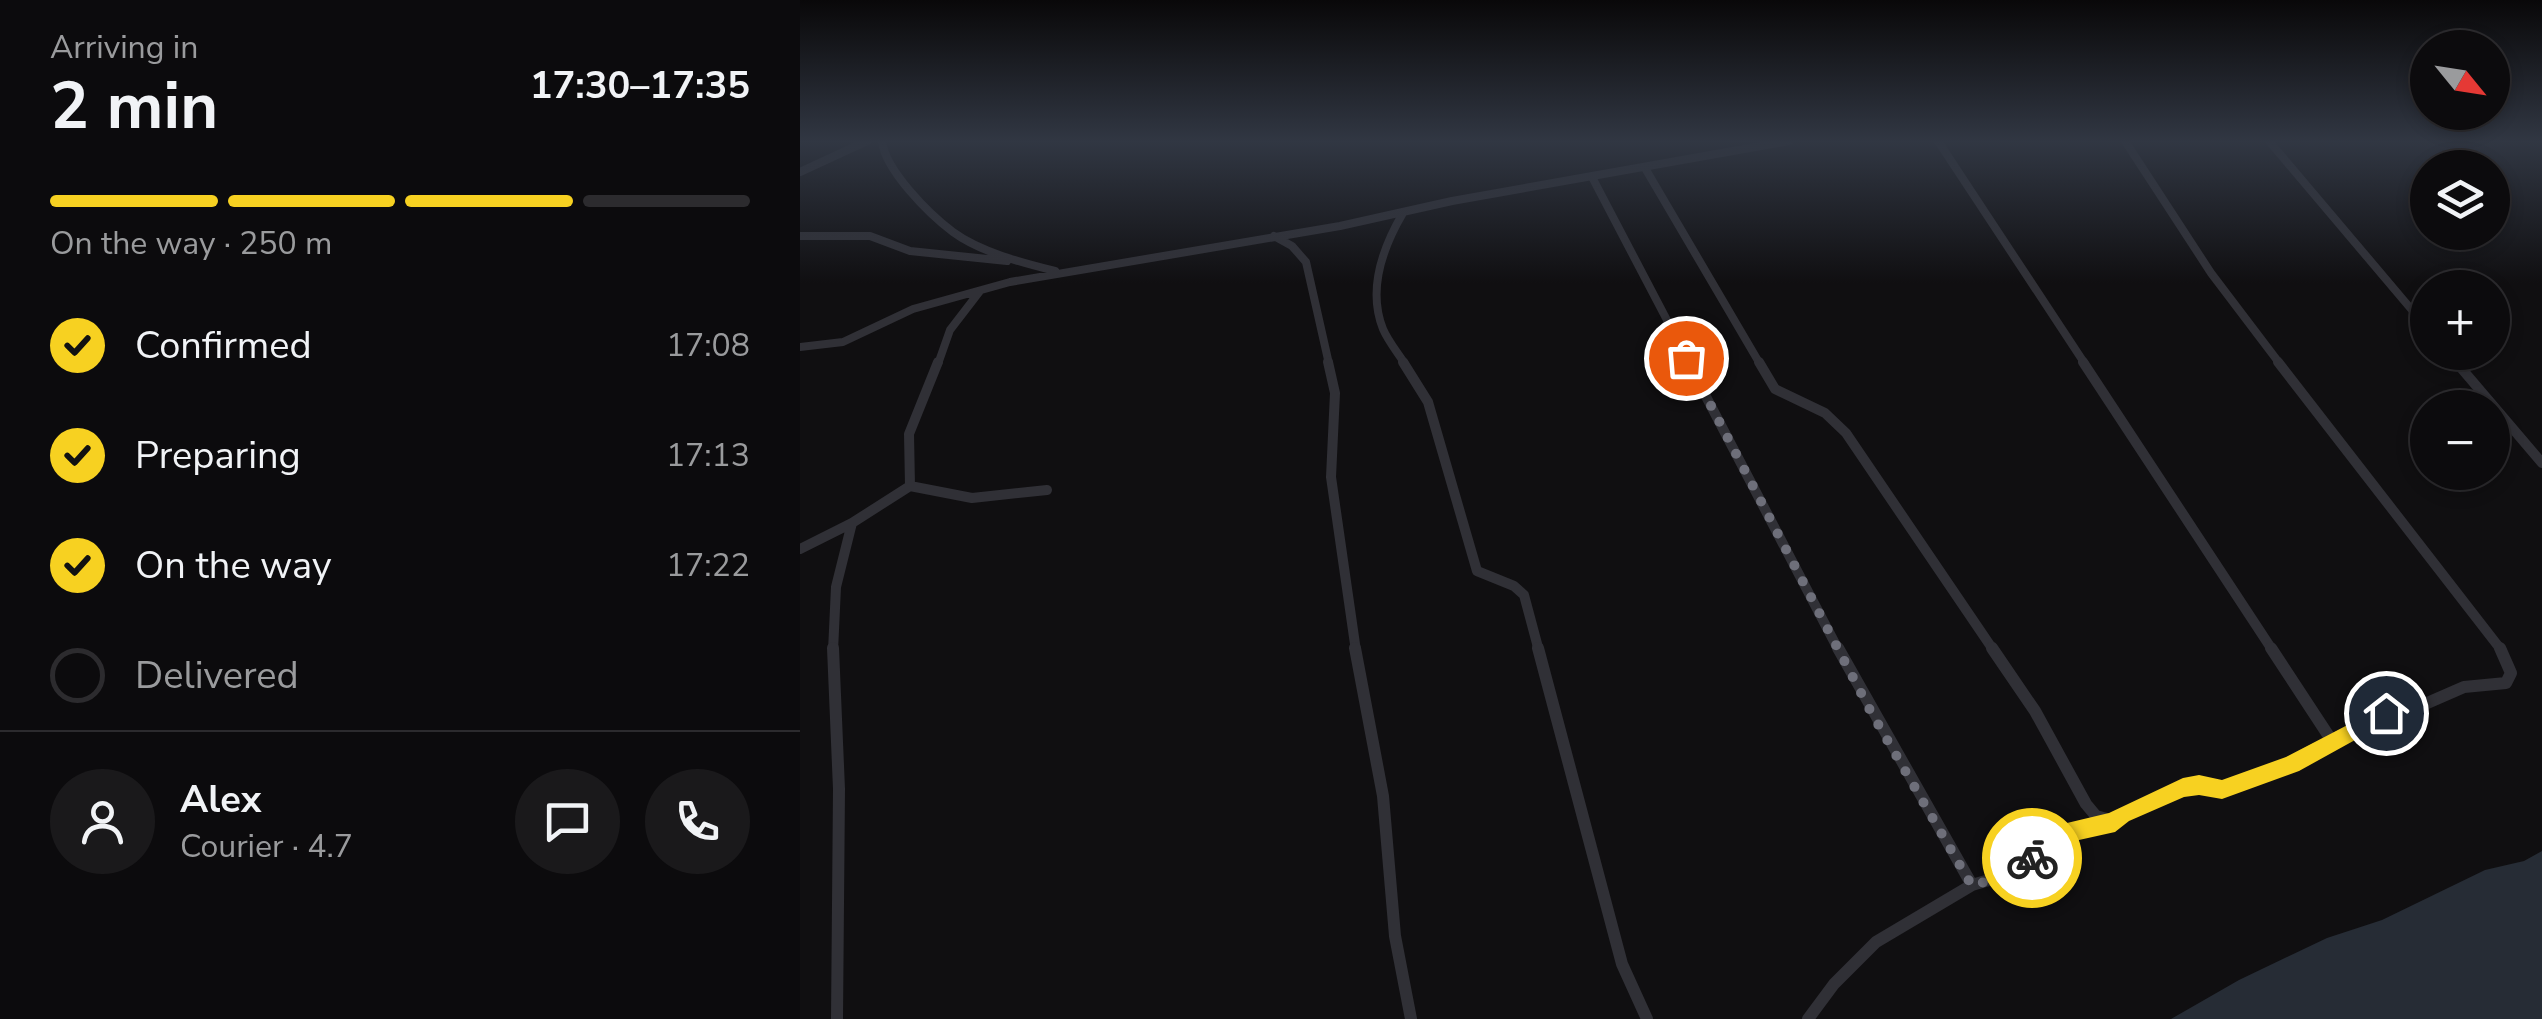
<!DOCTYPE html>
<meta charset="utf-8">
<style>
:root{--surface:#0c0b0d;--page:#1a191b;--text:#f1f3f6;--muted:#9a9b9d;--line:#2c2b2e;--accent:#f7d121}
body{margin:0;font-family:"Nunito Sans",sans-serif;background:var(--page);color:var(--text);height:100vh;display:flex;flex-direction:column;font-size:38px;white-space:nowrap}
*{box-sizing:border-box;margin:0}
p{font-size:32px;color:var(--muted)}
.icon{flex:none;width:55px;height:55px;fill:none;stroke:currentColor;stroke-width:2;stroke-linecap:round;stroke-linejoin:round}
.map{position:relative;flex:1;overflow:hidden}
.details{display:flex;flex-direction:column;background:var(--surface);width:800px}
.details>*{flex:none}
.needle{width:65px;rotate:120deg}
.controls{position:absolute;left:1610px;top:30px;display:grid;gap:20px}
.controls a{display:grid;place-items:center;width:100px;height:100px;border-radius:50%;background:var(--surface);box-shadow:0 5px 15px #0003,0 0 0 2px var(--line);font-size:50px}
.pin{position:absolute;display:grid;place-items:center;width:85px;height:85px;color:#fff;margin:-42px;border:5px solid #fff;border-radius:50%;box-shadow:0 2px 10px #0007}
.courier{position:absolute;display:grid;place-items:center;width:100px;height:100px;margin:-50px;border:8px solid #f7d121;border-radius:50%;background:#fff;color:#222;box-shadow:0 2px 12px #0007}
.headline em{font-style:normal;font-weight:700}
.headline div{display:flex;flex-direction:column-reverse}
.headline{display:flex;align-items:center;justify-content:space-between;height:170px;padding:0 50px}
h1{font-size:65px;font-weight:700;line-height:75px}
.bar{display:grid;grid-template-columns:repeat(4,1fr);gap:15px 10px;align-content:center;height:120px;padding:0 50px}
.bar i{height:12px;border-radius:8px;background:var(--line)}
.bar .on{background:var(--accent)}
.bar p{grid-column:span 4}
.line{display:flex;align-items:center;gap:25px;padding:0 50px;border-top:2px solid var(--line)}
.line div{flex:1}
.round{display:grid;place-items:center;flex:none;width:105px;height:105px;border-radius:52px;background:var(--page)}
ol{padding:0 50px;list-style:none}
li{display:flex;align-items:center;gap:30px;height:110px}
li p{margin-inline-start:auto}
li .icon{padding:10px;border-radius:50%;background:var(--accent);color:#111;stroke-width:4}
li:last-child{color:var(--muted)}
li i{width:55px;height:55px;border:5px solid var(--line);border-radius:50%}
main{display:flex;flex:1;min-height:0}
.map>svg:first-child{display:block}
.water{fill:#262c35}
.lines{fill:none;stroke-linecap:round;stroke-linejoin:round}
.street-far2{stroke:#303036;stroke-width:8}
.street-far1{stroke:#303036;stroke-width:10}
.street{stroke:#303036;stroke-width:12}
.route{fill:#f7d121}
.done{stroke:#6e6f7a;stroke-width:10;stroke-dasharray:0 18}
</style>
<main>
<section class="details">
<div class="headline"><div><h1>2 min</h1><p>Arriving in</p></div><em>17:30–17:35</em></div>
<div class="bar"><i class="on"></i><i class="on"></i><i class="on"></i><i></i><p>On the way · 250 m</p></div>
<ol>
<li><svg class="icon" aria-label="check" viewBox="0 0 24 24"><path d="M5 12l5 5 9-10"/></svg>Confirmed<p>17:08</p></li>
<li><svg class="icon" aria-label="check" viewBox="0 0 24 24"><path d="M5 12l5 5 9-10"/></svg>Preparing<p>17:13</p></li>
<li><svg class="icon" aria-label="check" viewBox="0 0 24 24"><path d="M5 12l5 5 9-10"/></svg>On the way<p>17:22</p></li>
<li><i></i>Delivered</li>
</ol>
<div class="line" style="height:180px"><a class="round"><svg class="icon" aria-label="person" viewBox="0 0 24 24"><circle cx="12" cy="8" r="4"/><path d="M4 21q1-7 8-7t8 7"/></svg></a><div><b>Alex</b><p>Courier · 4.7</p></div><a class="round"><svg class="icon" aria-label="chat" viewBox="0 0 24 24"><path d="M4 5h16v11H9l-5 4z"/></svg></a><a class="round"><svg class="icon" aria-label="phone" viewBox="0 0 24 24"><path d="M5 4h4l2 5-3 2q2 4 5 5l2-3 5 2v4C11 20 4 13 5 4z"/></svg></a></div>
</section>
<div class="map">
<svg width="1742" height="1019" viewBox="0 0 1742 1019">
<rect width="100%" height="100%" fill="#100f11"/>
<path class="water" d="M1742,851V1019H1371L1439,980L1527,938L1582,920L1685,870L1724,861Z"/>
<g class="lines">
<path class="street-far2" d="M82,141C85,170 129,214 153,232C180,252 223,263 255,271
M1138,141L1285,364
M1325,141L1411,273L1480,364
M1469,141L1628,329
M845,168L960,364
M0,172L67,141
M792,177L890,364
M603,213C583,247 567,289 583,329C588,341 598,353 605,364
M0,236H70L110,251L207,261
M474,236L492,246L506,262L529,364
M0,347L43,342L113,309L210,282L540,226L652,201L989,141
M1648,352L1658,364
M138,364L150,330L180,291"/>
<path class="street-far1" d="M528,362L535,393L531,477L556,651
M603,362L628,402L677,571L714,586L724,595L739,651
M888,362L1039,651
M959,362L975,389L1025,413L1046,433L1194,651
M1283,362L1473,651
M1478,362L1702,651
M1656,362L1742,463
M110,486L172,498L247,490
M0,549L52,523L110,486L109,434L138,362
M33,651L36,587L52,523"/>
<path class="street" d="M33,648L39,789L37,1019
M555,648L583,796L595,936L611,1019
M738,648L822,964L847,1019
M1038,648L1172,885
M1192,648L1235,711L1286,804L1296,816L1310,820
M1471,648L1532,741
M1008,1019L1034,984L1076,942L1172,885L1206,875L1274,830L1315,821L1322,814L1383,788L1399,785L1422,790L1465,775L1594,708L1625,704L1664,687L1706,683L1711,673L1700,648"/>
</g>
<linearGradient id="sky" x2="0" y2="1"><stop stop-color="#090809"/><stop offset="0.5" stop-color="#313743"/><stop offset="1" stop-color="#313743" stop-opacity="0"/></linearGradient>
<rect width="1742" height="283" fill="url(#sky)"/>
<path class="route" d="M1586,705L1593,707V719L1499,771L1422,799L1399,795L1384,797L1329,821L1315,832L1279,840L1232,869L1224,866L1221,858L1224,851L1267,823L1309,813L1383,778L1399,775L1422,780L1486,757Z"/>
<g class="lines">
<path class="done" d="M886,358L1071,712L1172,886L1206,875L1232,858"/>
</g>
</svg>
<div class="controls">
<a><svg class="needle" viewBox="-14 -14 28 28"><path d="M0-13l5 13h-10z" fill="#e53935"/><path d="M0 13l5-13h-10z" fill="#9a9b9d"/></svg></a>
<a><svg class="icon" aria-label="layers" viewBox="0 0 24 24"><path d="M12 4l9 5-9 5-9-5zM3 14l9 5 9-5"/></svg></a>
<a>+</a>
<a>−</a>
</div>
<div class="pin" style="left:886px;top:358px;background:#ea580c"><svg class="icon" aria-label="bag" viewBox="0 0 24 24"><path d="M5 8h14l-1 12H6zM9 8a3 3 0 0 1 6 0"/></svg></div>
<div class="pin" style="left:1586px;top:713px;background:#1f2937"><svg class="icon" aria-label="home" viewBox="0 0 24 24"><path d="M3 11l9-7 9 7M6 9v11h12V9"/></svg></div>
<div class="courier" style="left:1232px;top:858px"><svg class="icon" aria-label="bike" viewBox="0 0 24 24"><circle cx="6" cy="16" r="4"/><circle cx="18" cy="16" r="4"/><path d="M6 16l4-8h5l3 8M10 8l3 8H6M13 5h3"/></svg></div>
</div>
</main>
